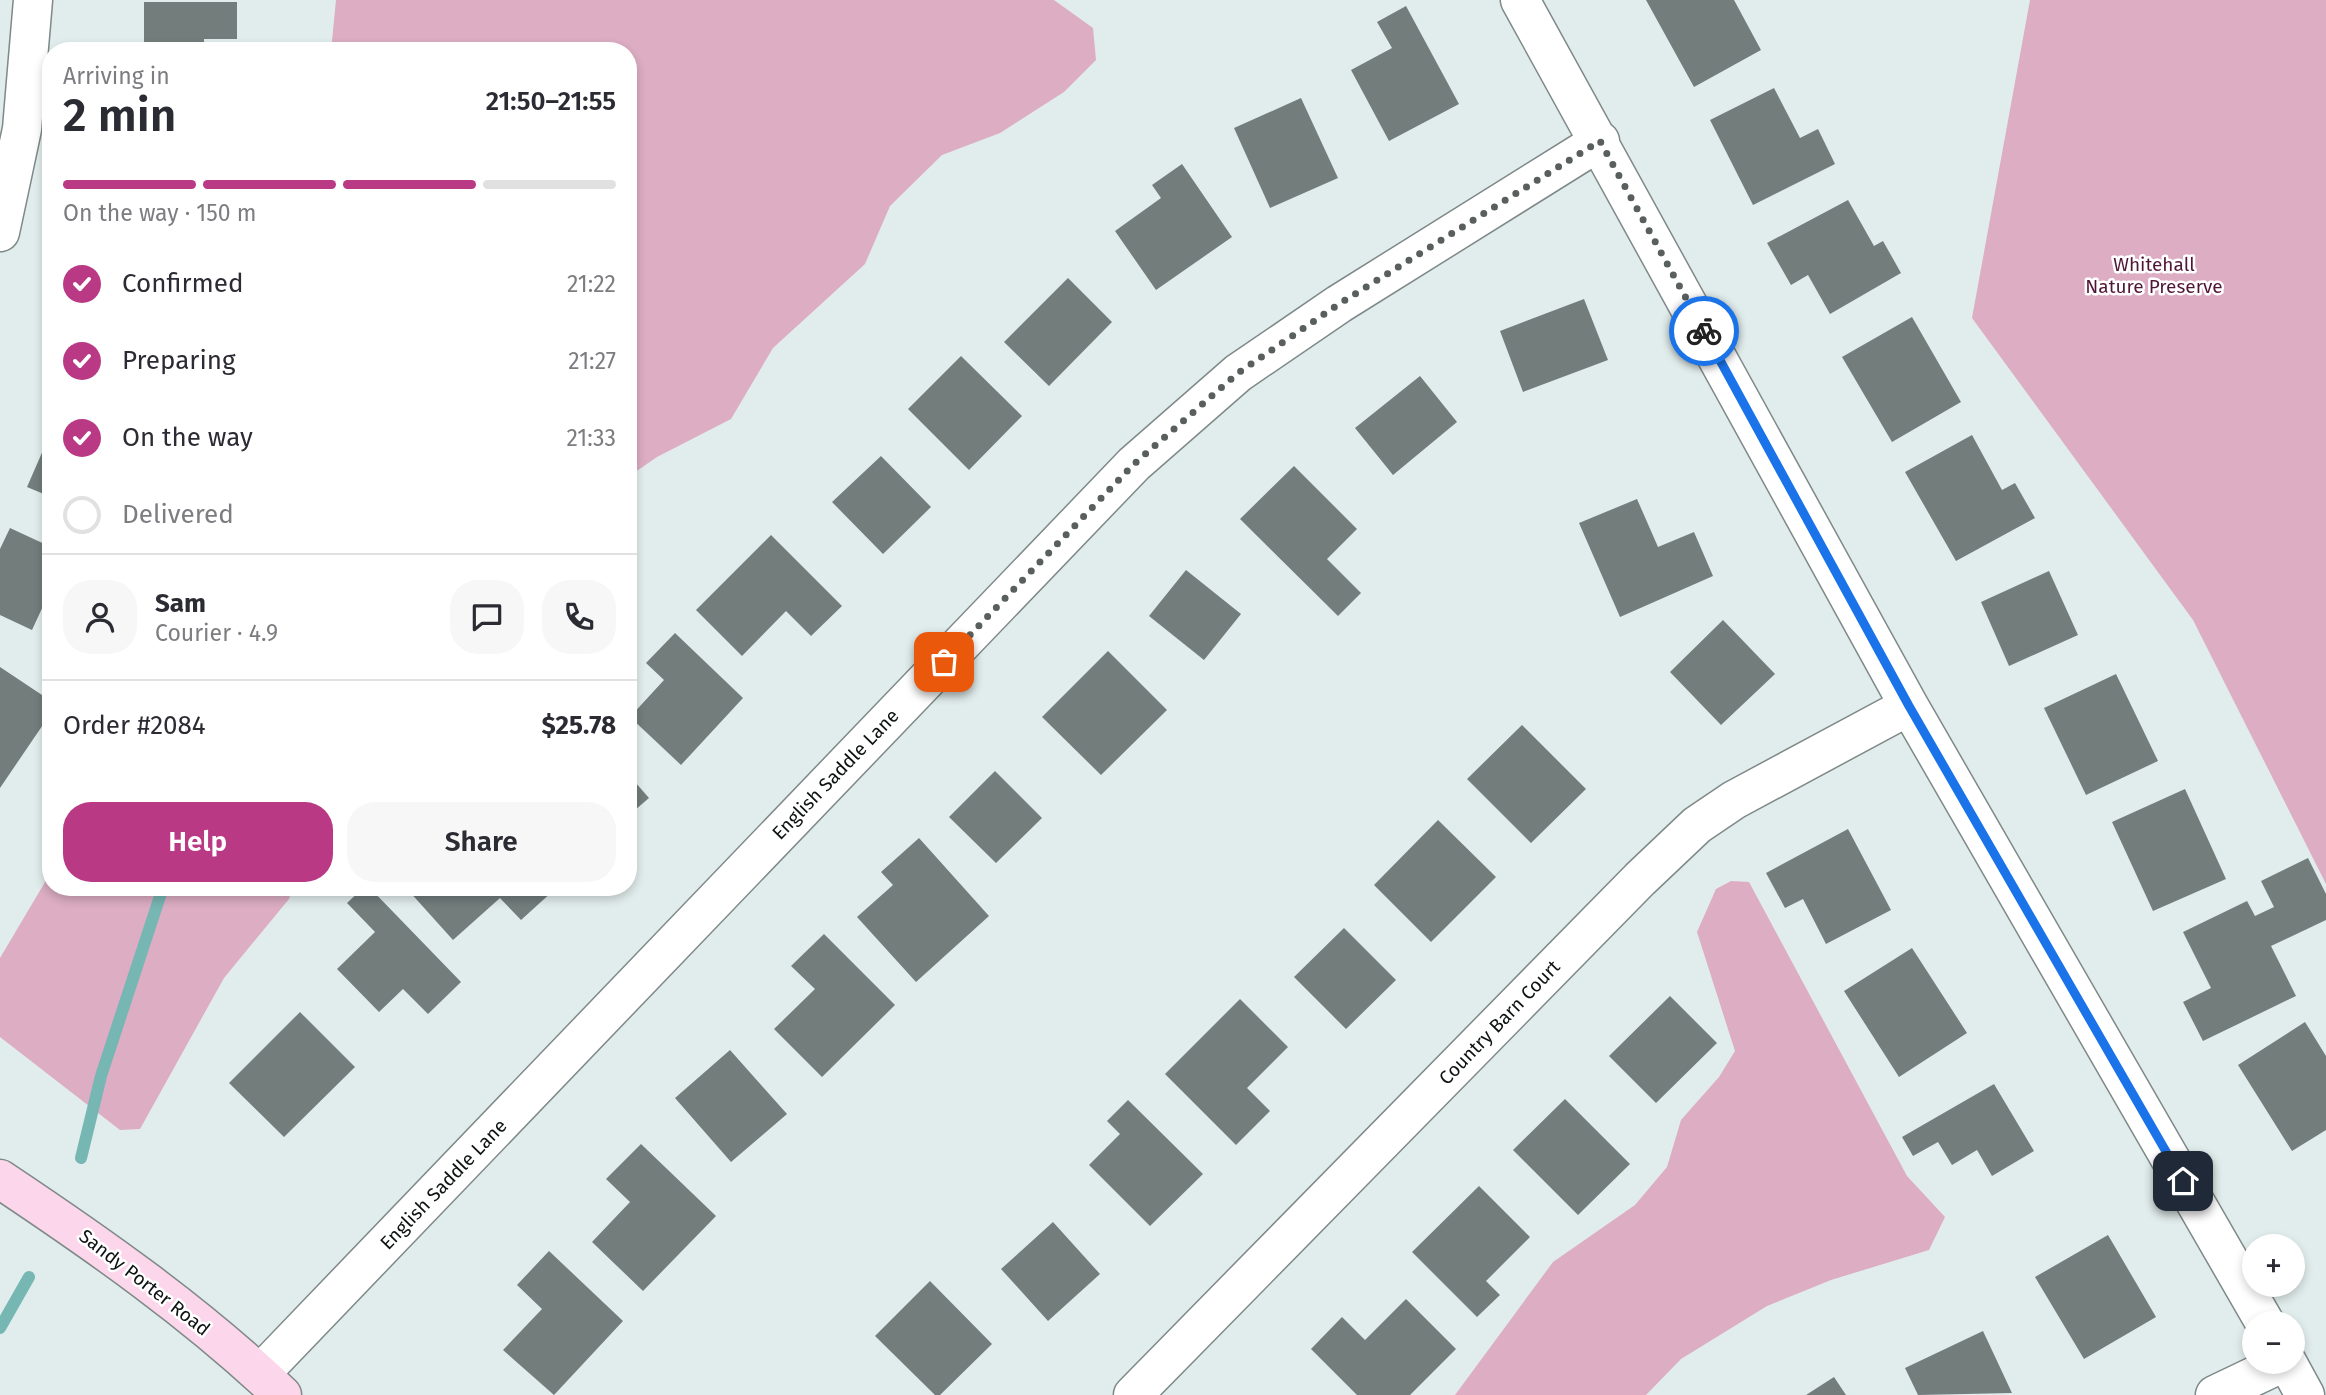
<!DOCTYPE html>
<meta charset="utf-8">
<style>
:root{--surface:#fff;--page:#f7f7f7;--text:#2b2b33;--muted:#7c7c81;--line:#e1e1e2;--accent:#ba3984}
body{margin:0;font-family:"Fira Sans",sans-serif;background:var(--page);color:var(--text);height:100vh;display:flex;flex-direction:column;font-size:26px;white-space:nowrap}
*{box-sizing:border-box;margin:0}
p{font-size:23px;color:var(--muted)}
.icon{flex:none;width:38px;height:38px;fill:none;stroke:currentColor;stroke-width:2;stroke-linecap:round;stroke-linejoin:round}
.map{position:relative;flex:1;overflow:hidden}
.side{position:absolute;left:42px;top:42px;width:595px;height:854px;display:flex;flex-direction:column;background:var(--surface);border-radius:28px;box-shadow:0 4px 10px #0003}
.side>*{flex:none}
.buttons{position:absolute;left:2242px;top:1234px;display:grid;gap:14px}
.buttons a{display:grid;place-items:center;width:63px;height:63px;border-radius:50%;background:var(--surface);box-shadow:0 4px 10px #0003;font-size:35px}
.pin{position:absolute;display:grid;place-items:center;width:60px;height:60px;color:#fff;margin:-30px;border-radius:14px;box-shadow:0 4px 10px #0006}
.courier{position:absolute;display:grid;place-items:center;width:70px;height:70px;margin:-35px;border:5px solid #1a73e8;border-radius:50%;background:#fff;color:#222;box-shadow:0 2px 9px #0007}
.head em{font-style:normal;font-weight:600}
.head div{display:flex;flex-direction:column-reverse}
.head{display:flex;align-items:center;justify-content:space-between;height:119px;padding:0 21px}
h1{font-size:46px;font-weight:600;line-height:52px}
.bar{display:grid;grid-template-columns:repeat(4,1fr);gap:10px 7px;align-content:center;height:84px;padding:0 21px}
.bar i{height:9px;border-radius:5px;background:var(--line)}
.bar .active{background:var(--accent)}
.bar p{grid-column:span 4}
.line{display:flex;align-items:center;gap:18px;padding:0 21px;border-top:2px solid var(--line)}
.line div{flex:1}
.round{display:grid;place-items:center;flex:none;width:74px;height:74px;border-radius:28px;background:var(--page)}
ol{padding:0 21px;list-style:none}
li{display:flex;align-items:center;gap:21px;height:77px}
li p{margin-inline-start:auto}
li .icon{padding:7px;border-radius:50%;background:var(--accent);color:#fff;stroke-width:4}
li:last-child{color:var(--muted)}
li i{width:38px;height:38px;border:4px solid var(--line);border-radius:50%}
.action{display:flex;gap:14px;margin-top:auto;padding:14px 21px}
.action a{flex:1;height:80px;border-radius:28px;background:var(--accent);color:#fff;font-size:28px;font-weight:600;line-height:80px;text-align:center}
.action a+a{background:var(--page);color:var(--text)}
.map>svg:first-child{display:block}
.green{fill:#dcadc3}
.lines{fill:none;stroke-linecap:round;stroke-linejoin:round}
.stream{stroke:#76b6b3;stroke-width:12}
.building{fill:#727d7c}
.street-casing{stroke:#7e8988;stroke-width:41}
.secondary-casing{stroke:#7e8988;stroke-width:41}
.street{stroke:#fff;stroke-width:38}
.secondary{stroke:#fcd6ea;stroke-width:38}
.done{stroke:#585f5e;stroke-width:7;stroke-dasharray:0 12.6}
.route{stroke:#1a73e8;stroke-width:9}
.labels{text-anchor:middle;stroke-width:5;stroke-linejoin:round;paint-order:stroke}
.park-label{font-size:19px;fill:#501637;stroke:#fff}
.street-label{font-size:19px;fill:#0e1212;stroke:#fff}
</style>
<div class="map">
<svg width="2326" height="1395" viewBox="0 0 2326 1395">
<rect width="100%" height="100%" fill="#e1edec"/>
<path class="green" d="M336,0H1054L1093,28L1096,60L1064,92L1000,133L942,155L890,206L865,264L773,348L731,419L657,457L628,477V51H331Z
M2030,0H2326V884L2193,620L1972,318Z
M51,872V887H293L289,899L224,978L140,1129L120,1130L0,1037V958Z
M1731,881L1749,882L1907,1176L1945,1217L1929,1250L1831,1280L1767,1306L1681,1359L1646,1395H1455L1553,1262L1635,1205L1667,1167L1681,1120L1719,1077L1735,1051L1697,932L1716,889Z"/>
<g class="lines">
<path class="stream" d="M81,1158L101,1076L163,887
M0,1328L29,1277"/>
</g>
<path class="building" d="M1646,0H1734L1761,50L1694,87Z
M144,2H237V39H204V51H144Z
M1406,6L1459,104L1389,141L1351,70L1392,48L1377,22Z
M1774,88L1800,138L1818,129L1835,164L1753,205L1710,120Z
M1301,98L1338,178L1270,208L1234,128Z
M1182,164L1232,237L1156,290L1115,231L1161,198L1152,185Z
M1848,200L1874,246L1883,241L1901,273L1830,314L1808,275L1791,285L1767,243Z
M1068,278L1112,322L1049,386L1004,342Z
M1584,299L1608,360L1523,392L1500,331Z
M1912,317L1961,402L1892,442L1842,357Z
M961,356L1022,416L969,470L908,409Z
M1420,376L1457,422L1393,475L1355,428Z
M51,432V497L27,487Z
M1972,435L2002,490L2015,483L2035,518L1956,561L1905,472Z
M881,456L931,507L883,554L832,502Z
M1294,466L1357,529L1327,559L1361,593L1338,616L1240,519Z
M1637,499L1658,547L1694,532L1713,576L1620,617L1579,523Z
M10,528L51,547V589L32,630L0,615V549Z
M771,535L842,606L811,636L786,611L742,656L696,610Z
M1186,570L1241,614L1204,660L1149,616Z
M2049,571L2078,635L2009,666L1981,602Z
M1723,620L1775,674L1721,725L1670,672Z
M675,633L743,698L681,765L630,717L664,680L646,663Z
M1108,651L1167,710L1101,775L1042,717Z
M0,667L51,701V713L0,788Z
M2116,674L2158,761L2086,795L2044,708Z
M1522,725L1586,789L1531,843L1467,779Z
M995,771L1042,818L996,863L949,817Z
M628,774L649,798L628,816Z
M2185,789L2226,879L2153,911L2112,822Z
M1438,820L1496,877L1431,942L1374,885Z
M1848,829L1891,910L1826,944L1803,899L1785,908L1766,873Z
M919,838L989,916L916,982L857,917L893,885L881,872Z
M2308,858L2326,894V920L2271,946L2296,996L2203,1041L2183,1002L2211,988L2183,932L2247,901L2255,916L2274,907L2261,881Z
M364,887H369L461,982L428,1014L403,989L379,1012L337,969L375,932L347,903Z
M411,887H550L553,891L521,920L500,898L453,940L408,890Z
M1344,928L1396,980L1346,1029L1294,977Z
M824,934L895,1005L822,1077L774,1029L815,989L791,966Z
M1912,948L1967,1033L1899,1077L1844,991Z
M1670,996L1717,1043L1656,1103L1609,1056Z
M1240,999L1288,1047L1247,1088L1270,1111L1236,1145L1165,1074Z
M300,1012L355,1067L284,1137L229,1083Z
M2305,1022L2326,1056V1130L2292,1151L2238,1065Z
M730,1050L787,1114L731,1162L675,1098Z
M1994,1084L2034,1151L1992,1176L1977,1150L1952,1165L1938,1142L1913,1156L1902,1137Z
M1565,1099L1630,1164L1578,1215L1513,1150Z
M1128,1100L1203,1174L1150,1226L1089,1165L1120,1134L1107,1121Z
M641,1144L716,1216L643,1291L592,1242L630,1202L606,1179Z
M1479,1186L1530,1237L1486,1281L1500,1295L1477,1317L1412,1252Z
M1053,1222L1100,1274L1048,1321L1001,1269Z
M2108,1235L2156,1317L2084,1359L2035,1277Z
M549,1251L623,1321L554,1395L503,1350L542,1309L517,1285Z
M930,1281L992,1344L940,1395H935L875,1336Z
M1406,1299L1456,1349L1410,1395H1357L1311,1349L1342,1317L1365,1340Z
M1983,1331L2012,1393L1918,1395L1905,1368Z
M1834,1377L1846,1395H1806Z"/>
<g class="lines">
<defs>
<path id="street" d="M1520,0L1909,706L2265,1323
M0,232L22,129L33,0
M2287,1362L2305,1395
M260,1374L1134,464L1238,373L1339,304L1600,141
M1133,1395L1640,879L1697,825L1734,800L1909,706
M2215,1395L2284,1362"/>
<path id="secondary" d="M0,1179C99,1245 196,1313 282,1395"/>
</defs>
<use href="#street" class="street-casing"/>
<use href="#secondary" class="secondary-casing"/>
<use href="#street" class="street"/>
<use href="#secondary" class="secondary"/>
</g>
<g class="lines">
<path class="done" d="M944,662L1134,464L1238,373L1339,304L1600,141L1704,331"/>
<path class="route" d="M1704,331L1909,706L2183,1181"/>
</g>
<g class="labels">
<g class="park-label">
<text x="2154" y="271">Whitehall<tspan x="2154" dy="22">Nature Preserve</tspan></text>
</g>
<g class="street-label">
<text transform="translate(835 774) rotate(-46)" y="7">English Saddle Lane</text>
<text transform="translate(1499 1022) rotate(-46)" y="7">Country Barn Court</text>
<text transform="translate(443 1184) rotate(-46)" y="7">English Saddle Lane</text>
<text transform="translate(145 1282) rotate(38)" y="7">Sandy Porter Road</text>
</g>
</g>
</svg>
<div class="buttons">
<a>+</a>
<a>−</a>
</div>
<div class="pin" style="left:944px;top:662px;background:#ea580c"><svg class="icon" aria-label="bag" viewBox="0 0 24 24"><path d="M5 8h14l-1 12H6zM9 8a3 3 0 0 1 6 0"/></svg></div>
<div class="pin" style="left:2183px;top:1181px;background:#1f2937"><svg class="icon" aria-label="home" viewBox="0 0 24 24"><path d="M3 11l9-7 9 7M6 9v11h12V9"/></svg></div>
<div class="courier" style="left:1704px;top:331px"><svg class="icon" aria-label="bike" viewBox="0 0 24 24"><circle cx="6" cy="16" r="4"/><circle cx="18" cy="16" r="4"/><path d="M6 16l4-8h5l3 8M10 8l3 8H6M13 5h3"/></svg></div>
<section class="side">
<div class="head"><div><h1>2 min</h1><p>Arriving in</p></div><em>21:50–21:55</em></div>
<div class="bar"><i class="active"></i><i class="active"></i><i class="active"></i><i></i><p>On the way · 150 m</p></div>
<ol>
<li><svg class="icon" aria-label="check" viewBox="0 0 24 24"><path d="M5 12l5 5 9-10"/></svg>Confirmed<p>21:22</p></li>
<li><svg class="icon" aria-label="check" viewBox="0 0 24 24"><path d="M5 12l5 5 9-10"/></svg>Preparing<p>21:27</p></li>
<li><svg class="icon" aria-label="check" viewBox="0 0 24 24"><path d="M5 12l5 5 9-10"/></svg>On the way<p>21:33</p></li>
<li><i></i>Delivered</li>
</ol>
<div class="line" style="height:126px"><a class="round"><svg class="icon" aria-label="person" viewBox="0 0 24 24"><circle cx="12" cy="8" r="4"/><path d="M4 21q1-7 8-7t8 7"/></svg></a><div><b>Sam</b><p>Courier · 4.9</p></div><a class="round"><svg class="icon" aria-label="chat" viewBox="0 0 24 24"><path d="M4 5h16v11H9l-5 4z"/></svg></a><a class="round"><svg class="icon" aria-label="phone" viewBox="0 0 24 24"><path d="M5 4h4l2 5-3 2q2 4 5 5l2-3 5 2v4C11 20 4 13 5 4z"/></svg></a></div>
<div class="line" style="height:91px"><div>Order #2084</div><b>$25.78</b></div>
<div class="action"><a>Help</a><a>Share</a></div>
</section>
</div>
